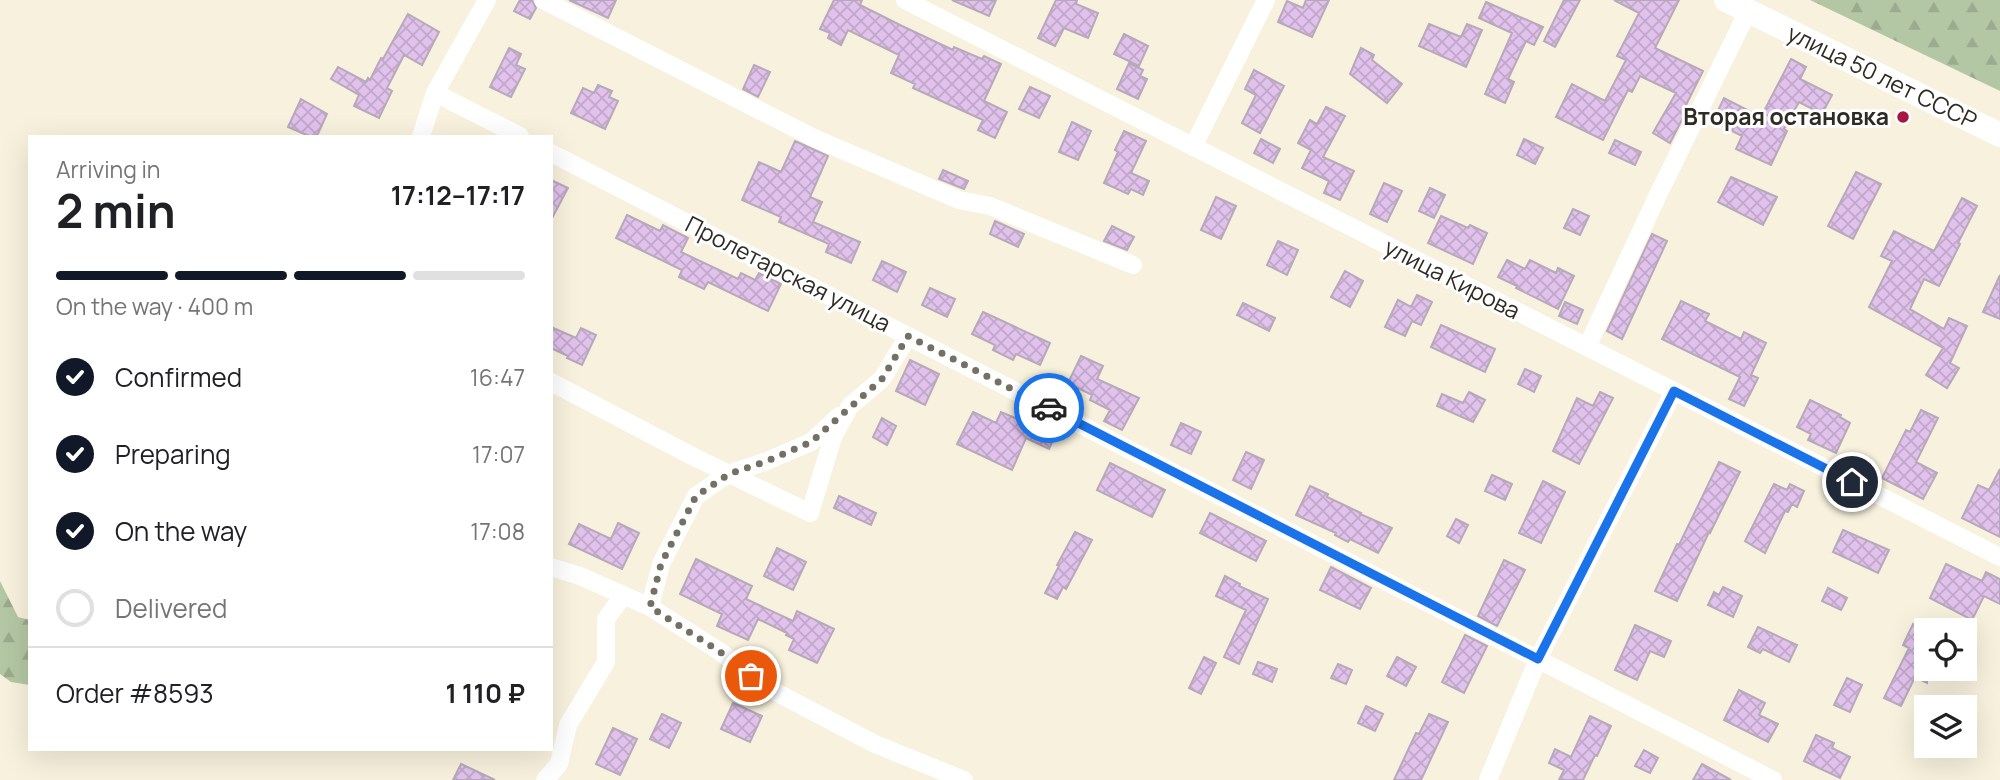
<!DOCTYPE html>
<meta charset="utf-8">
<style>
:root{--surface:#fff;--page:#f6f6f6;--text:#202124;--muted:#757577;--line:#e0e0e0;--accent:#111827}
body{margin:0;font-family:Manrope,sans-serif;background:var(--page);color:var(--text);height:100vh;display:flex;flex-direction:column;font-size:26px;white-space:nowrap}
*{box-sizing:border-box;margin:0}
p{font-size:23px;color:var(--muted)}
.icon{flex:none;width:38px;height:38px;fill:none;stroke:currentColor;stroke-width:2;stroke-linecap:round;stroke-linejoin:round}
.map{position:relative;flex:1;overflow:hidden}
.panel{position:absolute;left:28px;top:135px;width:525px;height:616px;display:flex;flex-direction:column;background:var(--surface);border-radius:0px;box-shadow:0 7px 28px #0002}
.panel>*{flex:none}
.fabs{position:absolute;left:1914px;top:618px;display:grid;gap:14px}
.fabs a{display:grid;place-items:center;width:63px;height:63px;border-radius:0px;background:var(--surface);box-shadow:0 7px 28px #0002;font-size:35px}
.pin{position:absolute;display:grid;place-items:center;width:60px;height:60px;color:#fff;margin:-30px;border:4px solid #fff;border-radius:50%;box-shadow:0 2px 7px #0007}
.courier{position:absolute;display:grid;place-items:center;width:70px;height:70px;margin:-35px;border:5px solid #1a73e8;border-radius:50%;background:#fff;color:#222;box-shadow:0 2px 9px #0007}
.head em{font-style:normal;font-weight:700}
.head div{display:flex;flex-direction:column-reverse}
.head{display:flex;align-items:center;justify-content:space-between;height:119px;padding:0 28px}
h1{font-size:46px;font-weight:700;line-height:52px}
.bar{display:grid;grid-template-columns:repeat(4,1fr);gap:10px 7px;align-content:center;height:84px;padding:0 28px}
.bar i{height:9px;border-radius:5px;background:var(--line)}
.bar .selected{background:var(--accent)}
.bar p{grid-column:span 4}
.line{display:flex;align-items:center;gap:18px;padding:0 28px;border-top:2px solid var(--line)}
.line div{flex:1}
ol{padding:0 28px;list-style:none}
li{display:flex;align-items:center;gap:21px;height:77px}
li p{margin-inline-start:auto}
li .icon{padding:7px;border-radius:50%;background:var(--accent);color:#fff;stroke-width:4}
li:last-child{color:var(--muted)}
li i{width:38px;height:38px;border:4px solid var(--line);border-radius:50%}
.map>svg:first-child{display:block}
.forest{fill:url(#forest-firs)}
.building{fill:url(#building-cross-hatch);stroke:#b6a9ba;stroke-width:2}
.lines{fill:none;stroke-linecap:round;stroke-linejoin:round}
.street{stroke:#fff;stroke-width:18}
.secondary{stroke:#fff;stroke-width:24}
.done{stroke:#747064;stroke-width:7;stroke-dasharray:0 12.6}
.route{stroke:#1a73e8;stroke-width:9}
.poi-dot{fill:#aa1443;stroke:#fefefe;stroke-width:2.5}
.labels{text-anchor:middle;stroke-width:6;stroke-linejoin:round;paint-order:stroke}
.street-label{font-size:23px;fill:#2d2b23;stroke:#fefefe}
.poi-label{font-size:23px;font-weight:bold;fill:#2d2b23;stroke:#fefefe;text-anchor:end}
</style>
<div class="map">
<svg width="2000" height="780" viewBox="0 0 2000 780">
<defs>
<pattern id="forest-firs" width="22" height="20" patternUnits="userSpaceOnUse" patternTransform="scale(1.75)"><rect width="22" height="20" fill="#b4c7a4"/><path d="M5 1l3.5 6h-7zM16 11l3.5 6h-7z" fill="#9bab8d"/></pattern>
<pattern id="building-cross-hatch" width="8" height="8" patternUnits="userSpaceOnUse" patternTransform="scale(1.75)"><rect width="8" height="8" fill="#e1c2ec"/><path d="M0 0l8 8M0 8l8-8" fill="none" stroke="#c1a7ca"/></pattern>
</defs>
<rect width="100%" height="100%" fill="#f8f1dd"/>
<path class="forest" d="M1810,0H2000V91Z
M0,581L18,617L30,620V685L11,682L0,674Z"/>
<path class="building" d="M520,0H532L536,8L530,19L514,11Z
M569,0H616L608,18Z
M834,0H862L860,5L902,26L953,50L954,47L982,59L984,56L1001,64L984,101L1007,112L995,138L978,130L983,120L913,88L915,84L891,73L899,55L848,30L841,45L828,38L830,33L820,29Z
M952,0H996L989,16Z
M1056,0H1077L1076,4L1098,13L1088,38L1064,28L1055,46L1038,38Z
M1306,0H1329L1312,37L1278,22L1287,1L1303,8Z
M1564,0H1580L1555,47L1544,41Z
M1614,0H1679L1655,48L1703,71L1685,107L1688,108L1670,143L1653,133L1676,93L1640,76L1632,92L1628,90L1603,140L1556,117L1572,84L1605,101L1626,60L1617,56L1639,13Z
M1486,2L1543,27L1534,45L1526,41L1508,79L1514,82L1505,103L1485,94L1512,33L1479,18Z
M408,14L439,32L422,65L404,55L387,88L392,91L379,118L354,106L359,95L331,79L338,67L366,82L368,78L370,80L381,58L383,59Z
M1429,24L1461,37L1467,24L1482,30L1466,67L1419,46Z
M1124,34L1148,46L1139,66L1114,54Z
M509,48L521,54L516,65L525,69L511,97L490,87Z
M1361,48L1374,55L1372,60L1402,84L1387,103L1350,74Z
M1791,59L1806,67L1800,79L1832,95L1822,114L1799,102L1784,129L1787,131L1771,165L1736,149L1742,136L1713,121L1724,98L1761,117Z
M1129,63L1143,70L1140,76L1147,79L1138,99L1117,89Z
M754,65L770,72L758,97L743,89Z
M1254,70L1284,86L1260,133L1242,123L1256,95L1245,89Z
M598,85L612,91L609,97L618,101L605,129L571,113L583,88L594,93Z
M1030,87L1050,96L1039,118L1019,109Z
M301,99L327,114L317,136H309L288,127Z
M1326,107L1345,116L1323,157L1354,171L1340,200L1324,193L1329,181L1302,168L1311,150L1298,143L1310,120L1317,124Z
M1072,122L1091,131L1078,160L1059,152Z
M1124,131L1146,141L1131,173L1149,181L1143,195L1131,189L1128,194L1104,183L1118,152L1115,150Z
M1261,139L1280,149L1273,163L1254,153Z
M1524,139L1543,148L1535,164L1517,155Z
M1615,140L1641,152L1635,165L1609,153Z
M795,141L828,156L810,197L822,202L813,222L860,242L851,263L826,252L829,244L779,222L781,217L742,200L759,162L781,172Z
M943,170L968,181L964,189L939,179Z
M1856,172L1881,184L1853,239L1828,226Z
M1731,177L1777,197L1763,225L1718,202Z
M551,180L568,188L551,220Z
M1384,183L1402,191L1387,222L1370,214Z
M1430,188L1445,195L1434,218L1419,211Z
M1216,197L1236,206L1221,239L1201,230Z
M1962,198L1977,206L1958,243L1960,244L1939,286L1924,279L1910,309L1944,329L1949,318L1967,326L1950,363L1959,368L1947,388L1926,375L1943,348L1869,307L1892,261L1881,256L1894,231L1934,251Z
M1573,209L1589,216L1580,235L1564,228Z
M627,215L660,231L663,225L688,238L681,252L738,279L741,273L755,280L759,273L781,284L768,311L708,282L704,289L679,277L682,270L616,238Z
M1441,216L1468,228L1470,225L1487,233L1473,264L1428,243Z
M995,221L1024,234L1018,247L990,234Z
M1112,226L1134,237L1127,250L1104,241Z
M1652,234L1667,241L1622,339L1607,331Z
M1278,241L1298,250L1287,275L1267,265Z
M1507,260L1525,269L1530,260L1556,273L1558,268L1574,276L1558,309L1516,288L1517,286L1498,277Z
M882,261L906,272L897,292L873,280Z
M1345,271L1363,281L1350,307L1331,297Z
M2000,275V319L1983,312Z
M930,288L955,299L947,317L922,305Z
M1417,295L1432,302L1421,325L1412,321L1405,336L1385,327L1398,300L1411,307Z
M1681,301L1709,314L1705,321L1741,339L1744,332L1766,343L1751,375L1758,378L1744,406L1729,399L1740,377L1662,339Z
M1565,302L1583,310L1577,324L1559,316Z
M1243,303L1275,318L1269,331L1237,315Z
M983,312L1050,343L1040,365L1016,354L1013,360L993,350L995,345L972,334Z
M1441,325L1495,349L1485,372L1431,347Z
M551,327L576,338L581,328L596,335L582,365L567,358L568,356L551,348Z
M1081,356L1103,366L1097,379L1139,398L1122,430L1104,421L1110,410L1090,400L1092,395L1068,383Z
M910,360L939,374L925,405L896,391Z
M1525,369L1541,376L1534,392L1518,384Z
M1469,392L1485,400L1473,422L1437,406L1442,394L1463,403Z
M1600,392L1613,398L1579,464L1553,451L1577,398L1593,406Z
M1810,400L1841,415L1840,417L1850,423L1836,453L1808,440L1811,434L1797,427Z
M1921,410L1938,418L1916,462L1937,473L1923,499L1882,478L1906,430L1910,432Z
M973,412L996,423L1001,412L1039,428L1043,418L1059,427L1049,449L1026,438L1012,470L957,444Z
M882,418L896,426L887,445L873,437Z
M1181,423L1201,432L1191,454L1171,445Z
M1246,452L1264,460L1251,489L1233,480Z
M1719,462L1740,472L1710,533L1709,532L1677,601L1655,591L1677,544L1679,545Z
M1110,463L1165,490L1152,517L1097,490Z
M2000,469V537L1962,518L1978,485L1989,490Z
M1492,475L1512,484L1505,500L1485,491Z
M1543,481L1565,492L1541,543L1519,533Z
M1774,484L1787,490L1790,484L1804,491L1797,507L1792,504L1788,512L1785,511L1765,553L1745,541Z
M1310,486L1328,494L1327,497L1361,513L1360,514L1392,528L1378,553L1350,539L1348,542L1335,535L1336,533L1296,515Z
M839,496L876,513L871,525L834,508Z
M1210,513L1266,541L1256,561L1200,533Z
M1456,519L1468,525L1459,543L1447,536Z
M618,523L639,533L622,569L569,544L579,524L611,539Z
M1843,530L1889,550L1878,573L1833,552Z
M1075,532L1092,540L1066,589L1063,587L1057,599L1045,593L1059,566L1057,565Z
M777,548L806,562L793,590L764,576Z
M696,559L752,586L746,599L793,621L797,611L834,629L817,663L789,650L794,639L786,635L787,633L758,619L748,640L717,626L722,614L680,594Z
M1504,560L1525,570L1497,626L1478,616Z
M1946,564L1982,581L1986,572L2000,579V604L1984,596L1972,620L1930,598Z
M1331,567L1371,588L1360,609L1320,590Z
M1225,576L1240,584L1239,586L1268,599L1239,664L1224,657L1246,610L1216,596Z
M1723,587L1742,596L1733,617L1708,605L1714,592L1719,595Z
M1828,588L1847,598L1841,610L1822,601Z
M1913,624L1927,631V683L1915,677L1901,706L1884,698L1909,648L1903,645Z
M1635,625L1671,641L1664,657L1650,651L1637,680L1615,670Z
M1758,627L1797,645L1789,662L1763,649L1760,653L1748,647Z
M1465,635L1487,646L1464,693L1442,682Z
M1204,657L1216,663L1201,694L1189,688Z
M1397,657L1416,667L1406,686L1387,676Z
M1258,662L1277,669L1272,682L1253,674Z
M1338,664L1352,670L1346,684L1331,678Z
M1847,678L1862,685L1850,712L1834,705Z
M1739,690L1765,703L1759,715L1778,724L1768,742L1724,720Z
M733,703L762,716L750,742L721,729Z
M1366,706L1383,714L1375,731L1358,723Z
M662,714L681,723L669,748L650,739Z
M1429,714L1448,722L1421,780H1394L1416,733L1419,734Z
M1590,716L1611,726L1597,756L1595,755L1583,780H1559L1564,770L1549,763L1555,749L1571,757Z
M613,728L637,739L620,775L596,764Z
M1816,735L1834,743L1832,748L1850,757L1840,778L1804,761Z
M1644,750L1658,758L1650,773L1635,766Z
M461,764L495,780H453Z
M1702,764L1731,780H1693Z"/>
<g class="lines">
<path class="street" d="M543,0L814,138L959,200L990,206L1133,265
M905,0L2000,557
M435,93L520,136
M421,136L435,93L487,0
M1193,147L1266,0
M551,153L1773,780
M1587,347L1657,197L1748,11
M551,382L692,456L810,513L833,437L850,406L882,379L908,336
M551,567L580,576L650,607L719,651L768,688L875,744L964,780
M650,607L661,564L696,496L728,474L767,461L811,442L839,416
M545,780L559,764L568,725L606,662V619L623,596
M1488,780L1538,659L1674,391"/>
<path class="secondary" d="M1726,0L2000,135"/>
</g>
<g class="lines">
<path class="done" d="M751,676L719,651L650,607L661,564L696,496L729,474L767,461L811,442L882,379L908,336L1049,408"/>
<path class="route" d="M1049,408L1538,659L1674,391L1852,482"/>
</g>
<circle class="poi-dot" cx="1903" cy="117" r="7"/>
<g class="labels">
<g class="street-label">
<text transform="translate(1882 77) rotate(26)" y="8">улица 50 лет СССР</text>
<text transform="translate(788 274) rotate(27)" y="8">Пролетарская улица</text>
<text transform="translate(1452 279) rotate(27)" y="8">улица Кирова</text>
</g>
<g class="poi-label">
<text x="1889" y="125">Вторая остановка</text>
</g>
</g>
</svg>
<div class="fabs">
<a><svg class="icon" aria-label="locate" viewBox="0 0 24 24"><circle cx="12" cy="12" r="6"/><path d="M12 2v4M12 18v4M2 12h4M18 12h4"/></svg></a>
<a><svg class="icon" aria-label="layers" viewBox="0 0 24 24"><path d="M12 4l9 5-9 5-9-5zM3 14l9 5 9-5"/></svg></a>
</div>
<div class="pin" style="left:751px;top:676px;background:#ea580c"><svg class="icon" aria-label="bag" viewBox="0 0 24 24"><path d="M5 8h14l-1 12H6zM9 8a3 3 0 0 1 6 0"/></svg></div>
<div class="pin" style="left:1852px;top:482px;background:#1f2937"><svg class="icon" aria-label="home" viewBox="0 0 24 24"><path d="M3 11l9-7 9 7M6 9v11h12V9"/></svg></div>
<div class="courier" style="left:1049px;top:408px"><svg class="icon" aria-label="car" viewBox="0 0 24 24"><path d="M5 17H2v-5l4-1 3-4h7l3 4 3 1v5h-3M9 17h6M6 11h13"/><circle cx="7" cy="17" r="2"/><circle cx="17" cy="17" r="2"/></svg></div>
<section class="panel">
<div class="head"><div><h1>2 min</h1><p>Arriving in</p></div><em>17:12–17:17</em></div>
<div class="bar"><i class="selected"></i><i class="selected"></i><i class="selected"></i><i></i><p>On the way · 400 m</p></div>
<ol>
<li><svg class="icon" aria-label="check" viewBox="0 0 24 24"><path d="M5 12l5 5 9-10"/></svg>Confirmed<p>16:47</p></li>
<li><svg class="icon" aria-label="check" viewBox="0 0 24 24"><path d="M5 12l5 5 9-10"/></svg>Preparing<p>17:07</p></li>
<li><svg class="icon" aria-label="check" viewBox="0 0 24 24"><path d="M5 12l5 5 9-10"/></svg>On the way<p>17:08</p></li>
<li><i></i>Delivered</li>
</ol>
<div class="line" style="height:91px"><div>Order #8593</div><b>1 110 ₽</b></div>
</section>
</div>
